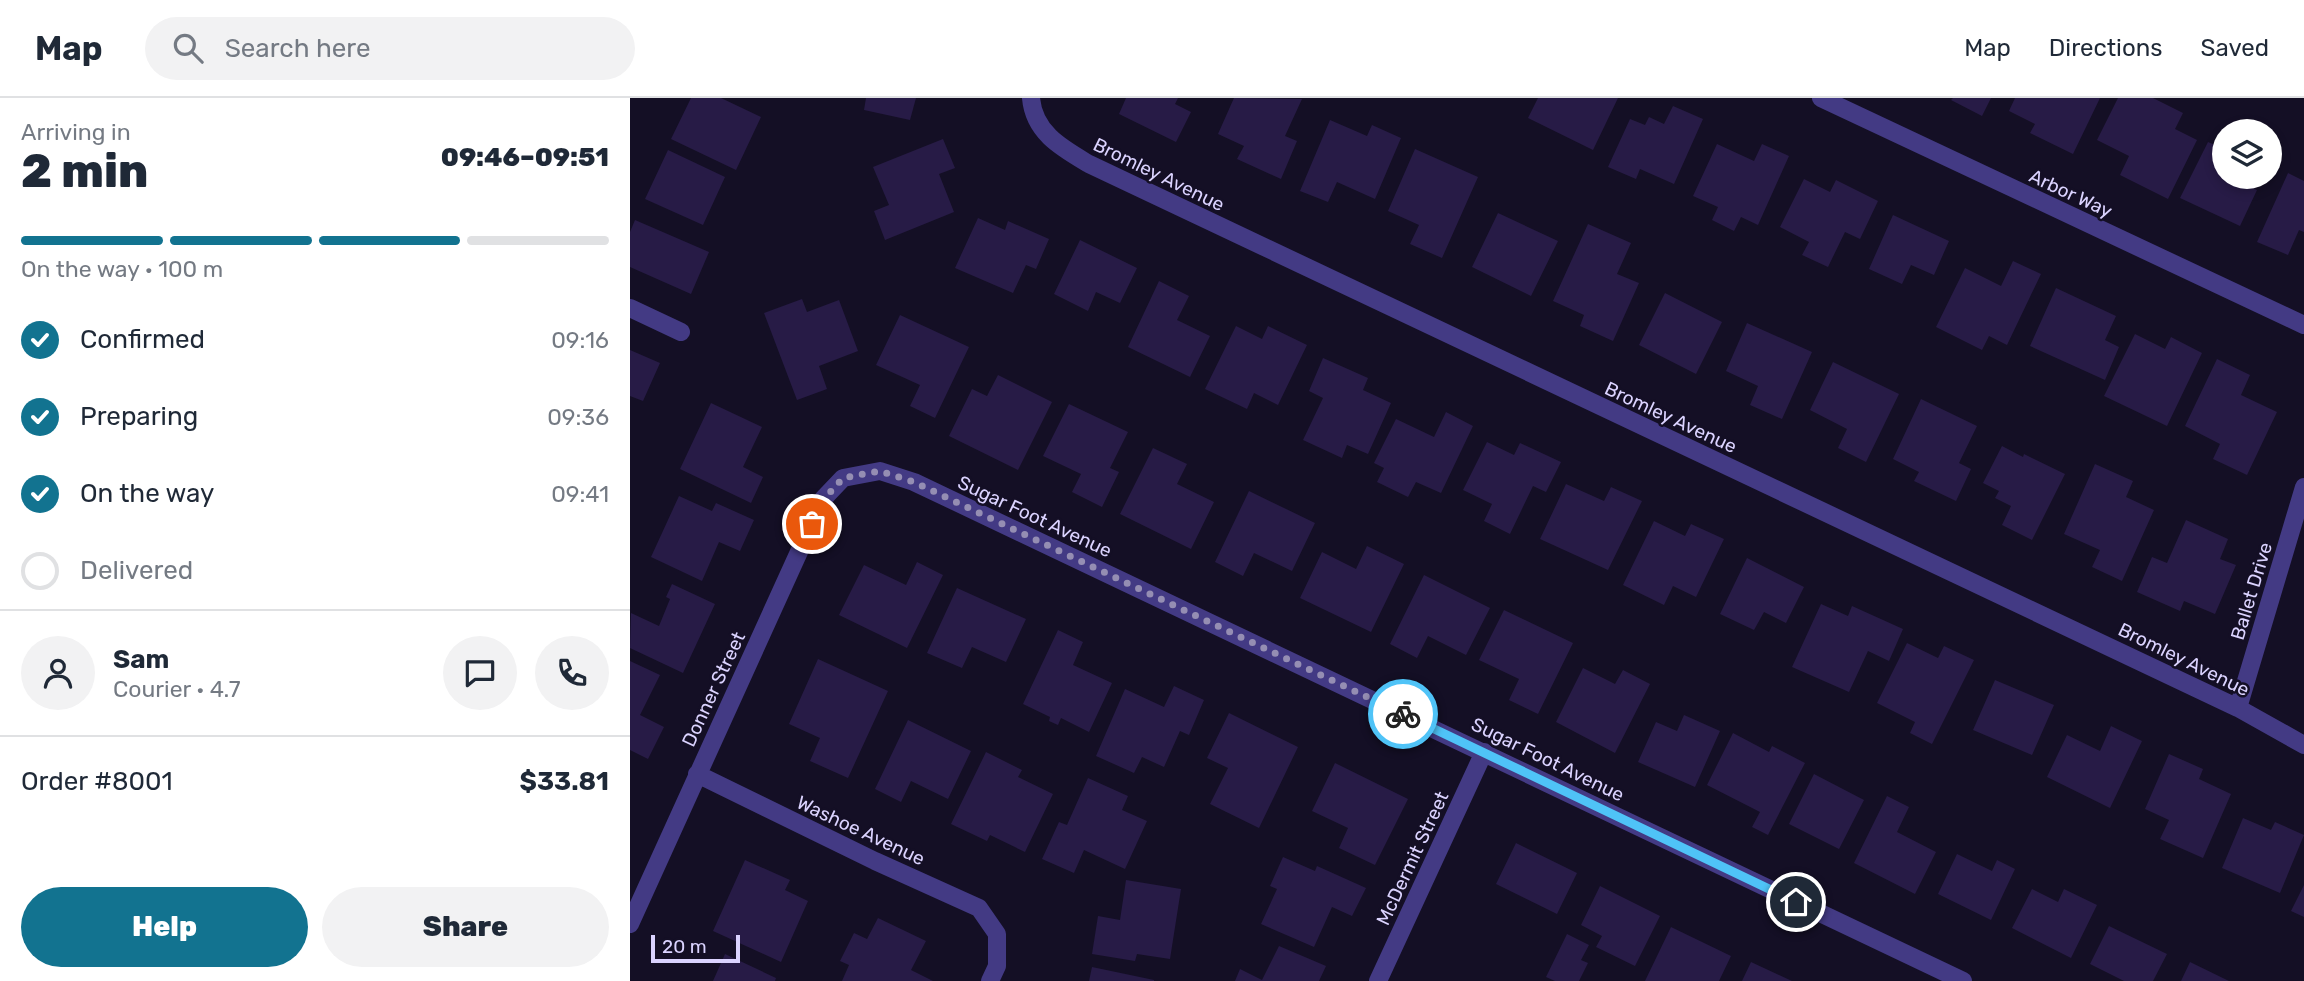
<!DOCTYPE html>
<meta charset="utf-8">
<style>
:root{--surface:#fff;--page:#f2f2f3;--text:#1f2937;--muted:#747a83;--line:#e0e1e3;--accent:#127390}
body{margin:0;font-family:Rubik,sans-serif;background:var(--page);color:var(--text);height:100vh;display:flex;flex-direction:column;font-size:26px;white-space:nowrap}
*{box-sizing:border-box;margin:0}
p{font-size:23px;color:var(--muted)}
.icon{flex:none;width:38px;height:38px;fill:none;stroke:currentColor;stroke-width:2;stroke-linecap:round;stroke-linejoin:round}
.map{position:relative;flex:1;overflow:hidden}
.drawer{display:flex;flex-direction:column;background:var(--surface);width:630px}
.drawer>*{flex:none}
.buttons{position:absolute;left:1582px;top:21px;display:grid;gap:14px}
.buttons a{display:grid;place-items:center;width:70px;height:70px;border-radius:50%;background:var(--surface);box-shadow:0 4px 10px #0003;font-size:35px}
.scale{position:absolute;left:21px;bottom:18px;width:89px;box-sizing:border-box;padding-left:7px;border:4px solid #dbd3ff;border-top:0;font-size:19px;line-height:24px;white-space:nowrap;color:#dbd3ff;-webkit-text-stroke:5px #140f25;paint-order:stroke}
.pin{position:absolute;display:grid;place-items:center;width:60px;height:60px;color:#fff;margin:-30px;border:4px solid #fff;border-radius:50%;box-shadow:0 2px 7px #0007}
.courier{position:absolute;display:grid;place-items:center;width:70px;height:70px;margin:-35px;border:5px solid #4fc3f7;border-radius:50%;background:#fff;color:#222;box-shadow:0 2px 9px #0007}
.headline em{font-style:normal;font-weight:800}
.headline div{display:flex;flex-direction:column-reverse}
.headline{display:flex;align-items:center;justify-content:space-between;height:119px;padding:0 21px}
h1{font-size:46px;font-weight:800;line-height:52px}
.bar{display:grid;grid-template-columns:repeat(4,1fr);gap:10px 7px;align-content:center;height:84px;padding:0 21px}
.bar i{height:9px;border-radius:5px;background:var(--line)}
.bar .current{background:var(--accent)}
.bar p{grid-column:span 4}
.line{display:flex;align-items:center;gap:18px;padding:0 21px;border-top:2px solid var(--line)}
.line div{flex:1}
.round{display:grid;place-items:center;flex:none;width:74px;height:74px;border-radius:37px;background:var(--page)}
ol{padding:0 21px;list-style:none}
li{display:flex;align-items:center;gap:21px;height:77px}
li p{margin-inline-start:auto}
li .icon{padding:7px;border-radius:50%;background:var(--accent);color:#fff;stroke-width:4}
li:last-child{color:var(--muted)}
li i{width:38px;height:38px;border:4px solid var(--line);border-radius:50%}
.button{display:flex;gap:14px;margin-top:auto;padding:14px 21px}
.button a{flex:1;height:80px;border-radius:42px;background:var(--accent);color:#fff;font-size:28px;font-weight:800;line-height:80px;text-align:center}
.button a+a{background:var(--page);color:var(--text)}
header{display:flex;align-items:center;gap:42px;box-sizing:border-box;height:98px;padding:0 35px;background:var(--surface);border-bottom:2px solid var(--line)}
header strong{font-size:33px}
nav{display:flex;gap:38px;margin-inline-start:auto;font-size:24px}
.search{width:490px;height:63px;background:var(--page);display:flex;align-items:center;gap:18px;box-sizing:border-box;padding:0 24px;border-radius:38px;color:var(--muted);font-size:26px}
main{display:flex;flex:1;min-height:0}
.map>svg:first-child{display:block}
.building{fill:#271b46}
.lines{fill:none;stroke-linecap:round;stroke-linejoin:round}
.minor{stroke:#433a84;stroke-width:18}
.done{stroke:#958eb3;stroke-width:7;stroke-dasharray:0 12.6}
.route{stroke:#4fc3f7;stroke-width:9}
.labels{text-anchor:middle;stroke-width:5;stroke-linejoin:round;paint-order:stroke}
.street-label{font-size:19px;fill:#dbd3ff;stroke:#140f25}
</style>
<header>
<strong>Map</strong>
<div class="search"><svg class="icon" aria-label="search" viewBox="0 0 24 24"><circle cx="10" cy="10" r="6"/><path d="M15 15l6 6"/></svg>Search here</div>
<nav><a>Map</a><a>Directions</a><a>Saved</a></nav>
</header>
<main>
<section class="drawer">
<div class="headline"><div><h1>2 min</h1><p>Arriving in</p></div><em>09:46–09:51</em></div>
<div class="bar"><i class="current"></i><i class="current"></i><i class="current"></i><i></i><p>On the way · 100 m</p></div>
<ol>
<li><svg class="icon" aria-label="check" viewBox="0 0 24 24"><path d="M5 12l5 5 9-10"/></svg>Confirmed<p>09:16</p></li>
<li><svg class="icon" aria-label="check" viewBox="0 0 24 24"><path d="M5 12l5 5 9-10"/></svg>Preparing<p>09:36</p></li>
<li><svg class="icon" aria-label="check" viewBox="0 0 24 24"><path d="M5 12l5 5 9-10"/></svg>On the way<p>09:41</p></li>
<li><i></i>Delivered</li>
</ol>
<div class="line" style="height:126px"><a class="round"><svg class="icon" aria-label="person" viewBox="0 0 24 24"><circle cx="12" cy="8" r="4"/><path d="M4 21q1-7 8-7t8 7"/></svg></a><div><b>Sam</b><p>Courier · 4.7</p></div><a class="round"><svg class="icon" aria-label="chat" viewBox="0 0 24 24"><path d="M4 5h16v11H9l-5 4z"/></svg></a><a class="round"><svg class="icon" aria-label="phone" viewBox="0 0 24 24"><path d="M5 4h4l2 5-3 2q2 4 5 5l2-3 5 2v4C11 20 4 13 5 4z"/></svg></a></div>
<div class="line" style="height:91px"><div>Order #8001</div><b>$33.81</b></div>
<div class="button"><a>Help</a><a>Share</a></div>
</section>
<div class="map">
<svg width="1674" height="883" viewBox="0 0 1674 883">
<rect width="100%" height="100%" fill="#140f25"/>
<path class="building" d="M61,0H91L131,19L106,72L41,41Z
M236,0H286L280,22L234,12Z
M496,0H548L545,6L561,14L546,44L489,16Z
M604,0L672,1L655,38L667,43L651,81L607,61L614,48L588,36Z
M908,0H988L963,52L898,20Z
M1323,0H1361L1352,18L1321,2Z
M1385,0H1470L1443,56L1400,35L1405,26L1379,13Z
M1488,0H1523L1553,15L1545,31L1567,42L1538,101L1490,77L1499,58L1467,42Z
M1043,8L1073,21L1044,86L1010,71L1006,81L978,69L1000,21L1015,27L1019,19L1034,26Z
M700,22L737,38L742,27L771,40L745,101L707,84L698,104L670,93Z
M313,41L325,70L309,76L324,114L255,142L244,113L259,107L243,69Z
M1578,44L1594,51V79H1601L1627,92L1610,128L1550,100Z
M1087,46L1124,63L1132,46L1159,58L1128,127L1111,119L1104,133L1082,122L1088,109L1063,98Z
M785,51L848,79L812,160L780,146L789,127L758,113Z
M38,52L95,79L73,127L15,101Z
M1658,75L1674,83V134L1669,132L1658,157L1627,144Z
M1174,81L1200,94L1206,82L1248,103L1230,141L1215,134L1198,169L1172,157L1179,144L1150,129Z
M868,115L928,143L901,198L842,169Z
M1263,117L1319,143L1304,177L1281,167L1272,186L1239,171Z
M348,120L375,132L378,123L419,141L406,171L396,167L383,195L325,170Z
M5,122L79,154L61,196L0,169V134Z
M958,126L1001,145L987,176L1009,185L983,243L950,228L954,217L923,203Z
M450,142L507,170L490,205L466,194L458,213L424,196Z
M1383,163L1411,176L1377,247L1359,238L1352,252L1306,229L1335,170L1371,188Z
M529,183L559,198L547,222L580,238L560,279L498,249Z
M1426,190L1486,218L1475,242L1489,249L1475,282L1400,248Z
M1035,195L1092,224L1066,276L1009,247Z
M172,201L177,214L209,202L228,253L189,268L197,291L167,302L134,215Z
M270,217L339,249L305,320L280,308L290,287L246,267Z
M1117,225L1182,254L1152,321L1120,307L1128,288L1096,273Z
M606,228L632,241L638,228L677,247L648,307L624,295L617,311L575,291Z
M1505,236L1535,251L1541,239L1572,255L1537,328L1474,298Z
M0,252L30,265L13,303L0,298Z
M693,260L738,280L733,292L761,305L738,356L717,347L712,360L673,342L693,300L679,293Z
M1587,261L1620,277L1611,297L1647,314L1617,377L1583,361L1590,346L1555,328Z
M1203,264L1269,296L1236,364L1208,350L1217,331L1180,312Z
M368,277L422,304L388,372L319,338L342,291L357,298Z
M1291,301L1347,328L1329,365L1341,371L1326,403L1284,383L1289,374L1263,361Z
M81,305L132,329L113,369L133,379L121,405L50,371Z
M439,306L498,334L480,370L489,374L472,409L442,394L451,376L413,358Z
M816,314L843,328L811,395L786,384L778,399L747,384L754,370L744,365L766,321L804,339Z
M857,344L884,357L890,345L931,364L916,394L903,388L880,436L854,423L862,406L833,392Z
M1372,348L1393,359L1394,356L1435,376L1402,442L1372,427L1381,408L1365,400L1369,393L1353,385Z
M523,350L557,366L547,386L584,404L561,451L490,416Z
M1465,366L1503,383L1496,399L1524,412L1492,483L1462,469L1470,452L1434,436Z
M936,386L974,403L981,389L1012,403L978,472L910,441Z
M619,393L685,425L662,473L624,455L613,478L585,464Z
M49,398L82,413L86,405L124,422L110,453L89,444L72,483L21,459Z
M1556,422L1598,441L1590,461L1606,467L1585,516L1554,503L1550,513L1507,494L1522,459L1537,465Z
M1024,423L1055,438L1061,426L1094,441L1066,499L1043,488L1034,507L993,487Z
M737,448L774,466L741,534L670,500L692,454L726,471Z
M1117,460L1174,489L1156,525L1134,514L1124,532L1090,516Z
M287,464L313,477L277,550L209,517L234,467L276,487Z
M794,477L860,510L836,557L798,538L787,560L760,546Z
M42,486L85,506L53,575L0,550L1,515L29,528L40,501L36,499Z
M327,490L396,521L376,564L342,549L332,570L297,555Z
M1191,506L1218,518L1222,508L1273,531L1259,563L1238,553L1219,594L1162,569Z
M874,512L943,545L908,616L879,602L889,581L849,562Z
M428,532L453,544L443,567L482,585L459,634L431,620L428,627L419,623L420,619L393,606Z
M1277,545L1308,560L1314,548L1344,562L1302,646L1280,635L1285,624L1247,605Z
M188,561L258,593L218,680L180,663L190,640L159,626Z
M0,563L30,577L10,617L34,629L18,661L0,652Z
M953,570L985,586L993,572L1020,586L985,655L926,624Z
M1365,582L1424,607L1402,657L1343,632Z
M544,588L574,602L559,637L550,633L534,669L512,659L504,675L466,658L495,591L534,609Z
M599,615L668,649L629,730L580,706L598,670L577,660Z
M1054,617L1090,633L1065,689L1008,664L1026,624L1047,633Z
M278,622L341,653L318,701L281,683L271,704L245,691Z
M1481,628L1512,643L1480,710L1417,679L1437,637L1470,653Z
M1103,635L1139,654L1142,648L1175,665L1138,737L1122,729L1130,714L1077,687Z
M356,654L392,672L388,679L423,696L395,754L360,737L357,743L321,726Z
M1539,656L1573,671L1569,681L1601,696L1573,760L1530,741L1539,722L1515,711Z
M705,665L778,701L745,767L709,750L718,730L682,713Z
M1184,676L1234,702L1209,751L1159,726Z
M458,680L498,698L492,712L517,723L495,771L454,752L444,775L412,761L429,724L437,727Z
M1257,698L1279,709L1267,734L1306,754L1285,796L1224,765Z
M1613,720L1641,732L1645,724L1674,737L1650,795L1592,770Z
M886,745L947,775L927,816L866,786Z
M1327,756L1362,773L1367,762L1385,771L1361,822L1308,796Z
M653,759L685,773L687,768L736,790L722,818L702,809L684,849L631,826L647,791L640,788Z
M115,762L160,782L155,792L178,803L151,864L83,833Z
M496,782L551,791L540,861L507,856L505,863L462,856L468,818L490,822Z
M1674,787V819L1661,813Z
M970,788L1030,818L1005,868L966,849L972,838L951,827Z
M1402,791L1428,804L1434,791L1467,807L1441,860L1382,830Z
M248,820L296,843L281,872L303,883H212L219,867L210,863L224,835L237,841Z
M1479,828L1537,856L1523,883H1494L1460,866Z
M1041,829L1101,858L1089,883H1015Z
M937,836L959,847L951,862L958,865L949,883H925L916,879Z
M649,848L696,868L689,883H605L610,871L632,882Z
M95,856L146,880L145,883H83Z
M1121,864L1162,883H1112Z
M1560,864L1599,883H1551Z
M462,869L524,882V883H459Z"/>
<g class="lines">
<path class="minor" d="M401,0C404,35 432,50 459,66L1608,610L1674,647
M1191,0L1674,227
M0,210L51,234
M1608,610L1674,389
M67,676L245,763L349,810L367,836V868L360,883
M0,826L193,401L213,380L250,373L284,384L1333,883
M748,883L854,654"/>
</g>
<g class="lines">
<path class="done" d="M182,426L194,401L213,380L250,373L284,384L773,616"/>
<path class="route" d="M773,616L1166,804"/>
</g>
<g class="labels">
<g class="street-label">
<text transform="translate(529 76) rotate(26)" y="7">Bromley Avenue</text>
<text transform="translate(1441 95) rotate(25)" y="7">Arbor Way</text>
<text transform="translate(1041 319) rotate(25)" y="7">Bromley Avenue</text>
<text transform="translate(405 418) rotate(25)" y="7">Sugar Foot Avenue</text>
<text transform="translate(1621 493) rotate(-73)" y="7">Ballet Drive</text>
<text transform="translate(1554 561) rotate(26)" y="7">Bromley Avenue</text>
<text transform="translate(83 591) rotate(-65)" y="7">Donner Street</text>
<text transform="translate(918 661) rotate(26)" y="7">Sugar Foot Avenue</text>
<text transform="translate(231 732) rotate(25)" y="7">Washoe Avenue</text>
<text transform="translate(782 760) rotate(-65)" y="7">McDermit Street</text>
</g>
</g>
</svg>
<div class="buttons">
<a><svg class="icon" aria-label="layers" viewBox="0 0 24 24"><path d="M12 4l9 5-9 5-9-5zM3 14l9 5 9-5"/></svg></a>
</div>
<div class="scale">20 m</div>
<div class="pin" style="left:182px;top:426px;background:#ea580c"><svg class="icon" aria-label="bag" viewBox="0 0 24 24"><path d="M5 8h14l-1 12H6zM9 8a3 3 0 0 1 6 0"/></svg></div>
<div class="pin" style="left:1166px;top:804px;background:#1f2937"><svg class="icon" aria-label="home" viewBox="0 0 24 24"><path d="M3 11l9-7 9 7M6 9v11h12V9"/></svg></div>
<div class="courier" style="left:773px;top:616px"><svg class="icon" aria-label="bike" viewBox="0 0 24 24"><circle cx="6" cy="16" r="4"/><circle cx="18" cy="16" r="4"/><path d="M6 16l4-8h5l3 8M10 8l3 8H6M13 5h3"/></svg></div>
</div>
</main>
